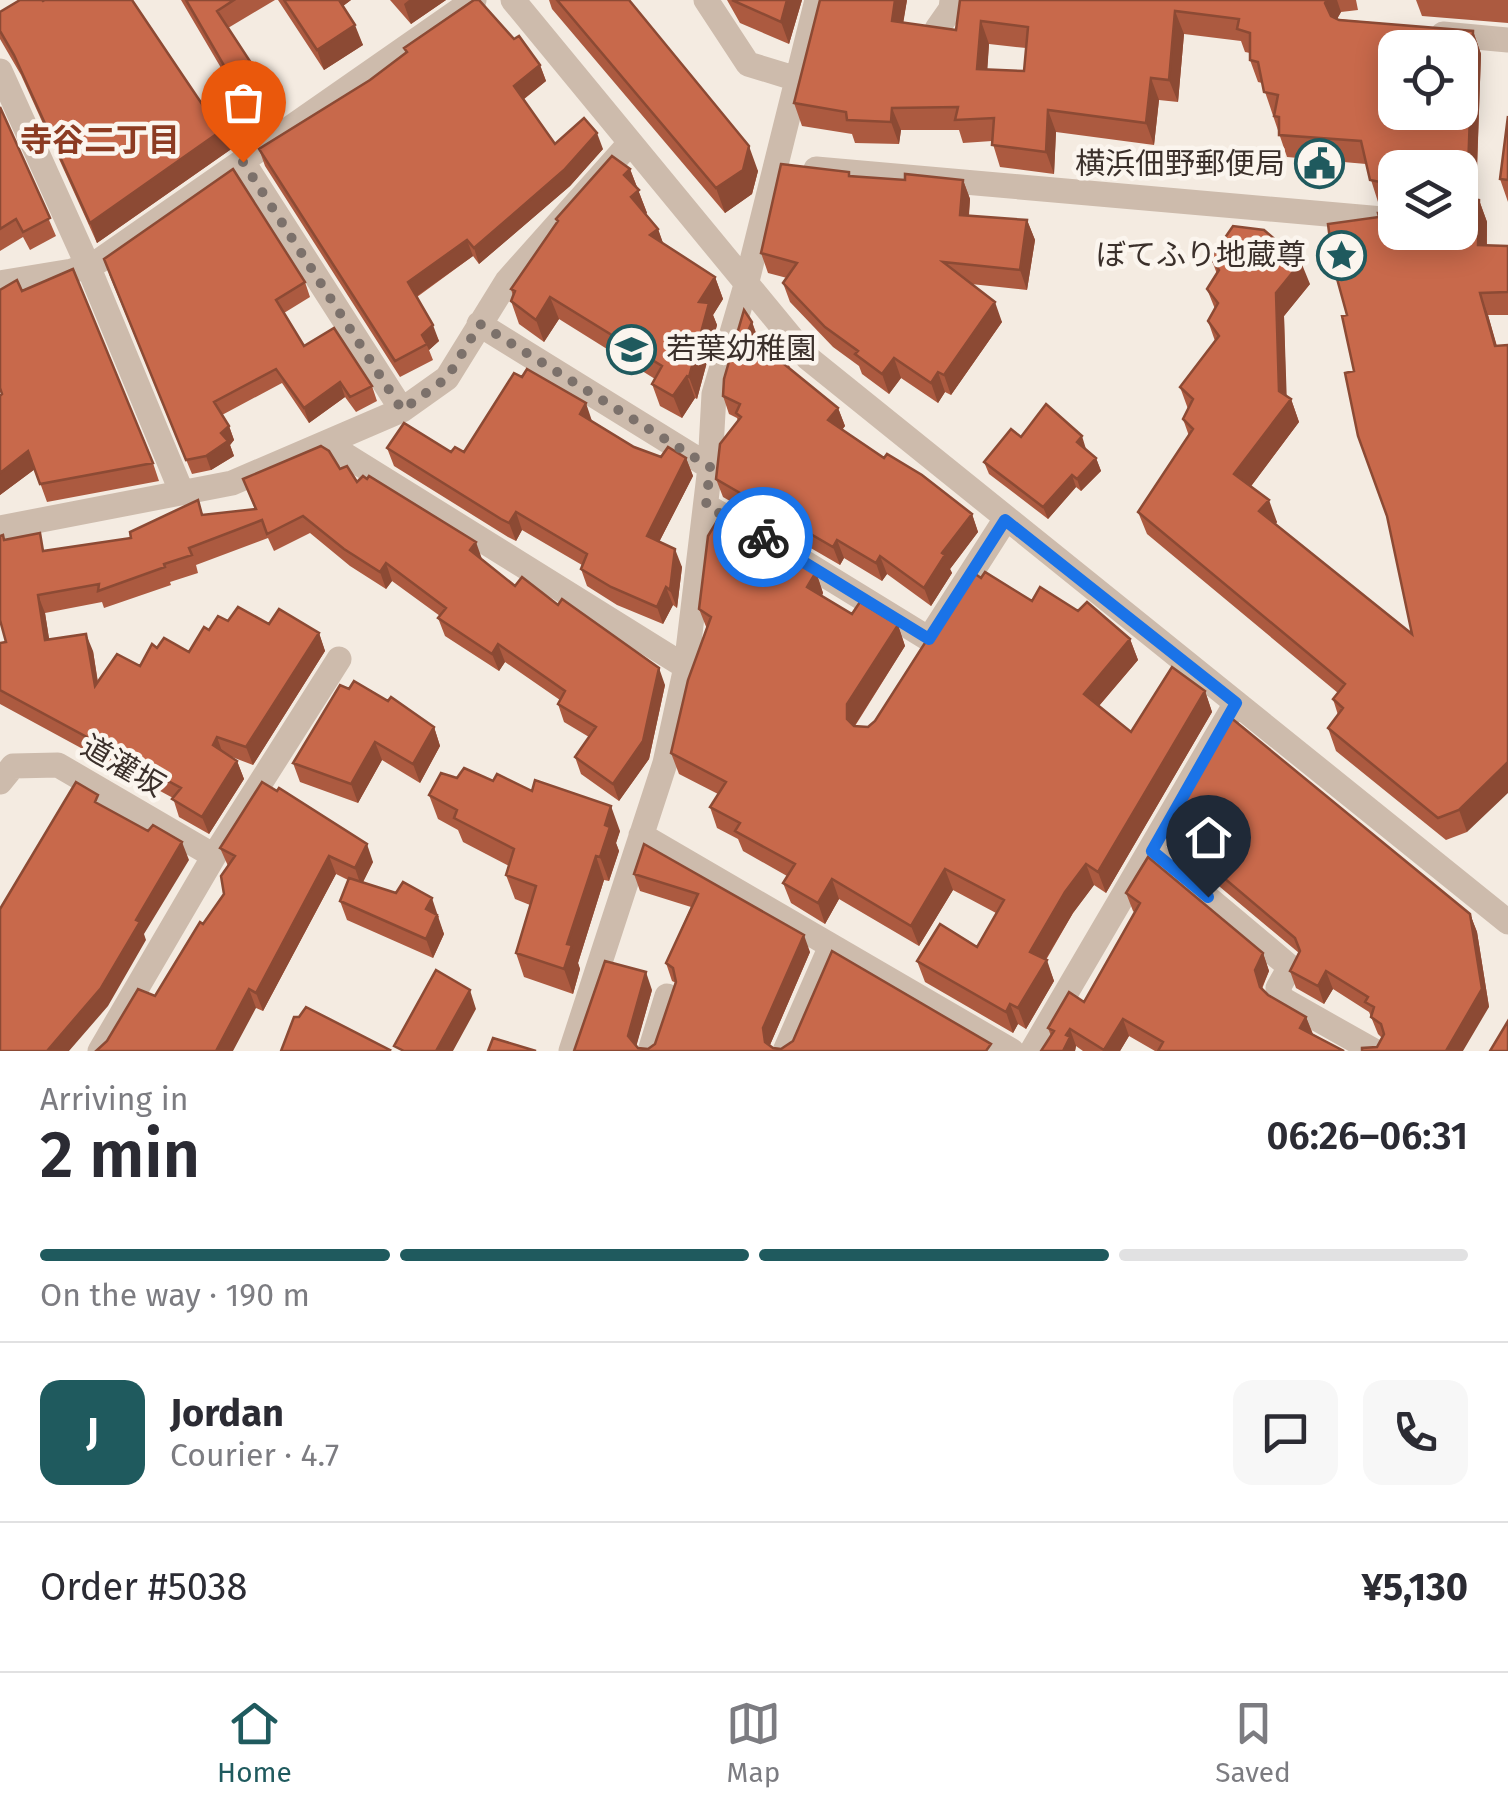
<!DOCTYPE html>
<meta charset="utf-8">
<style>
:root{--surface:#fff;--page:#f7f7f7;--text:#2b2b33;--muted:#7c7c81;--line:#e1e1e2;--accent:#1f5a5e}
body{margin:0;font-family:"Fira Sans","Noto Sans JP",sans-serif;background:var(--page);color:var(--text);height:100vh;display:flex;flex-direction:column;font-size:38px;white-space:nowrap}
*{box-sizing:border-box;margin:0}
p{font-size:32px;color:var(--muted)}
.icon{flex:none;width:55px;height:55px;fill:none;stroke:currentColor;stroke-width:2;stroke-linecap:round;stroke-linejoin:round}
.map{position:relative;height:1051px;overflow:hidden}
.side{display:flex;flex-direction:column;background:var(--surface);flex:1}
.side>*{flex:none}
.buttons{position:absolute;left:1378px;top:30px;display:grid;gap:20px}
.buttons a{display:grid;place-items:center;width:100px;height:100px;border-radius:20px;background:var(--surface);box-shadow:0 5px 25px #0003;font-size:50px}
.pin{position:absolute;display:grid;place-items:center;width:85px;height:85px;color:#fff;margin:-102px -42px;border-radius:50% 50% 50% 0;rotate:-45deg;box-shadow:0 0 10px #0007}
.pin .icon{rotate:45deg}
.courier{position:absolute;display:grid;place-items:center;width:100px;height:100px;margin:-50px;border:8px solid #1a73e8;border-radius:50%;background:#fff;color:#222;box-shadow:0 2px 12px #0007}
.headline em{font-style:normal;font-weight:600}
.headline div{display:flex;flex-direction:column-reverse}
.headline{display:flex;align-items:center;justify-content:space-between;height:170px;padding:0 40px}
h1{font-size:65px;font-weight:600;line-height:75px}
.bar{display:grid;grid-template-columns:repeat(4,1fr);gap:15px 10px;align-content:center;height:120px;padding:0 40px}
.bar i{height:12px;border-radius:8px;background:var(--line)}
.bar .selected{background:var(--accent)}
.bar p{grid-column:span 4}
.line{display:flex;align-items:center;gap:25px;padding:0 40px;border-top:2px solid var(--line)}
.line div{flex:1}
.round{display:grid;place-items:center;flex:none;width:105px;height:105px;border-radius:20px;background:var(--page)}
.dock{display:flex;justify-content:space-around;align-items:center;height:140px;border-top:2px solid var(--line);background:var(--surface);font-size:28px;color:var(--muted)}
.dock a{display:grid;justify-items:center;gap:5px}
.dock .selected{color:var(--accent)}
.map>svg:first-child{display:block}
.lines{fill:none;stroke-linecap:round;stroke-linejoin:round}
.minor{stroke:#cdbbac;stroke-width:25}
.wall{fill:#ac5a40;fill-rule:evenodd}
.shaded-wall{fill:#8c4a34}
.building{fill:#c8694b;stroke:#8c4a34;stroke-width:2.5;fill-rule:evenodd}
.done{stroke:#7c716b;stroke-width:10;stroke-dasharray:0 18}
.route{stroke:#1a73e8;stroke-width:12}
.labels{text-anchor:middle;stroke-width:9;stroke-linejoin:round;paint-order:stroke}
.poi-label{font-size:30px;fill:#3b302b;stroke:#fbf5ee;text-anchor:end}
.street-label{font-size:30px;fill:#3b302b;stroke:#fbf5ee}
.neighbourhood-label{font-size:32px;font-weight:bold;fill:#8c3b22;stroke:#fbf5ee}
</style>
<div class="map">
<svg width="1508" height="1051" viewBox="0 0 1508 1051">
<rect width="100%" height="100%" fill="#f4ebe1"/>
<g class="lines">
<path class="minor" d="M513,0L808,358L1508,922
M706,0L748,64L797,79
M937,29L951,9L952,0
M1443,34L1508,40
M0,71L88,266L182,493
M243,162L402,410
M816,169L1394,220
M0,283L72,271L99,261L474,0
M479,324L710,467
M326,443L686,667
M706,506L771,542L929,639L1005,520
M0,528L232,483L402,410L447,378L507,281L630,143
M0,782L13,766L58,765L214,856
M641,835L1012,1051
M1152,851L1290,967L1278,988L1282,999L1374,1051
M100,1051L214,856L339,659
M571,1051L665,763L686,667L710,467L714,394L746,285L817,0
M650,1051L667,996
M785,1051L831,946
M1032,1051L1236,703"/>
</g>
<path class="wall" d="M181,0H275L228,28L272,95L280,115L97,243L21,75L0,39V12L208,113L237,95Z
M278,0H351L343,6L363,45L324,70Z
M390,0H446L411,24Z
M549,0H629L758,171L752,194L725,213L552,9Z
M727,0H802L789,44L740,23Z
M907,0L903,22L956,30L960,0H1356L1358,10L1341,12L1337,19L1473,31L1481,54L1476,199L1479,200L1487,222V246H1508V315H1488L1497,346L1467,832L1446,840L1336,751L1328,728L1338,715L1333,699L1338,693L1147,534L1138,512L1189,436L1183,419L1188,409L1180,387L1215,341L1208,321L1215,309L1207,289L1217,274L1211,258L1310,284L1284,316L1286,396L1291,399L1299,422L1251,486L1277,522L1276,524L1412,634L1387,516L1354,371L1347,315L1460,232L1395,168V206L1378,202L1366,164L1287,157L1262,83L1258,82L1250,60V53L1245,52L1241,41L1184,34L1178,102L1159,100L1154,145L1056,132L1054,174L1000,167L992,141L963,143L959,130H901L899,144L855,143L852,134L802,126L794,103ZM989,44L1026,48L1024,71L987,69Z
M1416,0H1508V23L1422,16Z
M514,39L540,65L546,81L523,100L555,144L603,149L570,186L479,264L473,256L417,297L439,341L429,350L433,360L400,377L265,166L259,149L370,80L406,53L404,48Z
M0,107L56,236L30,250L23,237L0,251Z
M1508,116V202L1500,179Z
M630,169L647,213L646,214L658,229L663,244L715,277L723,299L713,315L717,325L697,399L695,398L682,418L660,406L652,384L655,379L559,319L544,342L519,324L511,301L513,296L511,289L557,222L556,219Z
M851,176L905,180H963L970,199L969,216L1027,220L1035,240L1027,290L971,284L1002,322L951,395L945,392L938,403L901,378L889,394L862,374L859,366L833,347L790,302L783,283L787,278L768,273L761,253Z
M109,274L305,282L310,297L284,313L304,346L372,386L377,401L356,412L345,397L309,423L282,383L222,415L229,426L234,440L230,445L234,456L211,470L192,474Z
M22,291L153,463L159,481L47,502L35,469L0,495V396L2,394Z
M752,322L758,338L787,360L791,370L838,408L845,426L842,430L972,514L978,532L950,569L952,573L931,606L887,574L882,581L844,558L840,565L723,497L716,479L738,421L737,418L729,414L723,396Z
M522,377L634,447L661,457L686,458L693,476L659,542L682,567L677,608L673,605L663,624L617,605L587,586L581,569L582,565L522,530L516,541L508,537L394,466L387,448L464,452Z
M1021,437L1086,449L1096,458L1101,471L1081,491L1076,487L1048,519L989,474L984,462Z
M340,469L357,482L482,560L515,586L665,685L649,759L619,801L581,774L575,757L589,737L564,722L558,704L560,700L505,662L499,671L445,636L438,618L440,616L392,581L386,589L350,566L310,533L274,551L268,538L196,565L198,573L170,582L171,585L104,608L102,602L45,613L49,639L93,651L98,682L140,666L157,648L189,652L209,630L228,621L269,624L319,633L325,651L253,765L232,757L237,761L244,779L209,834L179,817L173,798L0,704V643L6,642L5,540L46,551L131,538L198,500L203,515L255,509L243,479Z
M816,572L823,593L822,596L852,614L898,625L905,646L855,726L868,727L875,721L981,578L1032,601L1078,611L1130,639L1138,660L1099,706L1131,732L1205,691L1212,712L1106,893L1094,885L1073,913L1046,960L1054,981L1026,1029L1018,1024L1013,1033L925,982L917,961L977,947L996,913L953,890L919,946L839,899L825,924L791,903L783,883L787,876L743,851L738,839L717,828L710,807L718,794L679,774L671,753L707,629L699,609Z
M434,727L440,746L420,783L382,760L358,803L300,782L293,763Z
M457,778L493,781L532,791L620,831L616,843L619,851L609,881L604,880L578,963L580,969L573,994L524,977L516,953L530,905L515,899L506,875L509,866L463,842L458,830L438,819L429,795Z
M262,782L373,862L363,882L439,916L438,919L444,934L433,958L347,920L340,901L348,880L336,874L263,1011L256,1008L107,1041L155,996L224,894L228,866L220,848Z
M1165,828L1470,914L1477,932L1489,1007L1377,1047L1382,1038L1378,1034L1369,1012L1333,989L1324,1004L1296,988L1290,971L1299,953L1171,846Z
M644,844L810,952L770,1045L773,1048L574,1051L652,990L636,1046L638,1048L648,1049L655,1044L676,983L672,981L666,963L691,907L640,891L634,874Z
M1126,893L1263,953L1269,971L1262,989L1268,995L1306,1017L1313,1034L1344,1051H1155L1129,1036L1120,1051H1083L1076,1046L1075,1051H1041L1051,1036L1048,1028L1084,1002L1135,913L1133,911Z"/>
<path class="shaded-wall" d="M336,0H351L339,9Z
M409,0H446L411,24L404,4Z
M787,0H802L789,44L781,22Z
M895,0H907L900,43L892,21Z
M1327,0H1337L1341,12L1333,26L1325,3Z
M1175,11L1184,34L1178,102L1169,80Z
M981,21L989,44L986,91L977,69Z
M355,25L363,45L324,70L317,50Z
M1473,31L1481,54L1475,221L1467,198Z
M540,65L546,81L520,102L514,86Z
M1151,78L1159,100L1154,145L1146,123Z
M272,95L280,115L97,243L90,223Z
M892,108L901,130L899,144L891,122Z
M1048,110L1056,132L1054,174L1046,152Z
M597,133L603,149L570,186L479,264L474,248Z
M749,146L758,171L752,194L725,213L716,188Z
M630,169L647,213L639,219L624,175Z
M963,180L970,199L967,235L960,215Z
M1479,200L1487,222L1486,268L1478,245Z
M1027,220L1035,240L1027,290L1020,270Z
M658,229L666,251L650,235Z
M467,240L473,256L414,298L408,282Z
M1301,262L1310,284L1284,316L1287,405L1291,399L1299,422L1243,497L1234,474L1279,391L1276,293Z
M715,277L723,299L713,315L717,325L697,399L689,377L699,302Z
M1480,293L1488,315L1503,369L1495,346Z
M550,297L559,319L544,342L536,320Z
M995,302L1002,322L951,395L944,375Z
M752,322L758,340L748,331Z
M433,325L439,341L429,350L422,335Z
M894,358L901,378L889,394L882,374Z
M938,372L945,392L938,403L931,383Z
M687,376L695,398L682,418L673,396Z
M340,382L345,397L309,423L304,408Z
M586,403L592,421L580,414Z
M838,408L845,426L835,438L828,420Z
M229,426L234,440L230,445L234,456L211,470L206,456L221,433Z
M1082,436L1086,449L1081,455L1077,442Z
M28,451L35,469L0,495V473Z
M686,458L693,476L653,554L647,536Z
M1096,458L1101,471L1081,491L1077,479Z
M1072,475L1076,487L1048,519L1043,507Z
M1269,500L1277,522L1267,534L1259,511Z
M516,512L522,530L516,541L509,523Z
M972,514L978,532L950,569L952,573L931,606L924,588L942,553Z
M837,540L844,558L840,565L833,547Z
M476,542L482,559L470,550Z
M675,549L682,567L677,608L670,590Z
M880,556L887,574L882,581L876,563Z
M386,563L392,581L386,589L380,572Z
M816,572L823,593L815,608L807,587Z
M666,587L673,605L663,624L657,607Z
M38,595L45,613L52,657L45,640Z
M898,625L905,646L855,725L854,740L847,719V704Z
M319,633L325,651L253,765L246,747Z
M86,634L93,651L101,704L95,686Z
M1130,639L1138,660L1091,715L1084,694Z
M498,644L505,662L499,671L492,654Z
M659,668L665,685L649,759L619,801L613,784Z
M1205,691L1212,712L1106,893L1098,872Z
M434,727L440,746L420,783L413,764Z
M217,737L223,754L213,745Z
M375,742L382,760L358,803L351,784Z
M237,761L244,779L209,834L202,817Z
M1508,762V793L1467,832L1459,810Z
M611,806L620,831L616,843L619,851L609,881L600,857L605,825Z
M182,842L189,860L144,934L146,940L108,1006L69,1051H47L136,920Z
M367,844L373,862L361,886L355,868Z
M329,856L336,874L263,1011L256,993Z
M596,856L604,880L578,963L580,969L573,994L564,969L567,944Z
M1086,864L1094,885L1073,913L1038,972L1030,952L1065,892Z
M945,869L953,890L919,946L911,926Z
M832,879L839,899L825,924L818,903Z
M432,898L444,934L433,958L426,939V909Z
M1470,914L1477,932L1489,1007L1463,1051H1446Z
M804,935L810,952L770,1045L765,1042L763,1028Z
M1263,953L1269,971L1262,987L1267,1005L1255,970Z
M1047,960L1054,981L1026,1029L1018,1008Z
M1326,971L1333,989L1324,1004L1318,986Z
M646,972L652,990L635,1051L628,1036Z
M249,989L256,1008L233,1051H216Z
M470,990L476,1009L453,1051H436Z
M1010,1004L1018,1024L1013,1033L1006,1012Z
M1306,1017L1313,1035L1300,1028Z
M1123,1019L1129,1036L1120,1051H1104Z
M1070,1029L1076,1046L1075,1051H1063L1066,1035Z"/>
<path class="building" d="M20,0H42L43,1L45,0H132L208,113L240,93L186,0H234L217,11L272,95L90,223L14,55L0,31V12Z
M284,0H339L355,25L317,50Z
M474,0H479L514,39L519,36L540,65L514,86L555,144L584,118L597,133L564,170L474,248L467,240L408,282L433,325L422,335L427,344L395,361L259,149L370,80L407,52L404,48Z
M557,0H629L749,146L743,170L716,188Z
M732,0H787L781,22Z
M820,0H895L892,21L956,30L960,0H1327L1325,3L1331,16L1339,20L1473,31L1467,198L1479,200L1478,245L1508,246V292L1480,293L1495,346L1508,345V762L1459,810L1438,818L1328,728L1343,708L1333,699L1345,684L1138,512L1193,429L1183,419L1193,399L1180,387L1219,336L1208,321L1218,303L1207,289L1219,270L1211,258L1233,226L1264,230L1301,262L1276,293L1279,391L1291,399L1234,474L1269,500L1259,511L1412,634L1387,516L1358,436L1345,373L1354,371L1342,316L1347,315L1333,264L1328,224L1379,217L1378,213H1392L1395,210V232H1460V168H1395V185L1370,180L1361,141L1279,135V117L1274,116L1278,95L1264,92L1258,62L1250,60V33L1237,29L1239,19L1175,11L1169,80L1151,78L1146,123L1048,110L1046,152L992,145L994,118L955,120L958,107L892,108L891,122L847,120L846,112L794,103ZM981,21L1028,27L1024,71L977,69ZM1395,48H1460V112H1395Z
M0,107L50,218L23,232L16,219L0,229Z
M1508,116V180L1500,179Z
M612,156L630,169L624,175L639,190L631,197L658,229L650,235L715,277L699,302L709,303L689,377L687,376L673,396L652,384L662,366L550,297L536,320L511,301L515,291L511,289L558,221L556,219Z
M781,164L849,172V176L905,180V174L963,180L960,215L1027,220L1020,270L943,262L995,302L944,375L938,372L931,383L894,358L882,374L855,354L858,351L825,327L783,283L797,263L761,253Z
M233,169L305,282L276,300L304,346L334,328L372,386L350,397L340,382L304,408L276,369L214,402L229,426L221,433L228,441L206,456L186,460L104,259Z
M73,269L153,463L40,484L28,451L0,473V396L2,394L0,388V290L17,280L22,291Z
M744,310L752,322L748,331L787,360L784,364L838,408L828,420L884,458L887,454L922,475L972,514L942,553L945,555L924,588L880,556L876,563L837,540L833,547L716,479L720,444L741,417L736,413L740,404L723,396L724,379Z
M527,369L586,403L580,414L634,447L661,457L668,447L686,458L647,536L675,549L670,590L666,587L657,607L611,587L581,569L587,554L516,512L509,523L501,519L387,448L404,423L451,452L455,447L464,452L514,373L522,377Z
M1046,404L1082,436L1077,442L1096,458L1077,479L1072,475L1043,507L984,462L1011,429L1021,437Z
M321,446L329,451L340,469L347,466L357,482L363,476L367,479L369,476L476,542L470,550L515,586L522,577L558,605L562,599L659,668L643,741L613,784L575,757L596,727L558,704L565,691L498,644L492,654L438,618L446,608L386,563L380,572L344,549L303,516L267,534L262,520L189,548L192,555L164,564L165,567L98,591L99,584L38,595L45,640L86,634L95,686L117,654L140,666L152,644L157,648L164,638L189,652L204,627L209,630L218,616L228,621L238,607L269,624L279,609L319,633L246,747L217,737L213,745L237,761L202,817L172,799L181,788L0,690V643L6,642L0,620V536L3,535L4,540L40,533L43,551L131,538L130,532L198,500L202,515L256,509L243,479Z
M720,516L816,572L807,587L852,614L860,602L898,625L847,704V719L854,726L868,727L875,721L971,571L981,578L985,572L1032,601L1040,587L1078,611L1087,602L1130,639L1084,694L1131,732L1172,667L1205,691L1098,872L1086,864L1065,892L1030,952L1047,960L1018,1008L1010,1004L1006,1012L917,961L940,924L977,947L1004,900L945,869L911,926L832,879L818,903L783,883L795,864L735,831L740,823L710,807L726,782L671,753L688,680L711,617L699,609L708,536Z
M354,681L388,701L391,697L434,727L413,764L375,742L351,784L293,763L340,685L349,689Z
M1230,717L1470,914L1482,989L1446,1051H1362V1048L1377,1047L1384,1034L1381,1024L1371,1017L1374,1007L1365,1002L1368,997L1326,971L1318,986L1290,971L1300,951L1295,938L1165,828Z
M464,768L493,781L497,774L532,791L535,780L611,806L605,825L610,827L600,857L596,856L567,944L572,945L564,969L516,953L536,886L506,875L514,849L454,818L457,810L429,795L441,773L457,778Z
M76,782L98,795L95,802L148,831L153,825L182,842L136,920L140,922L101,988L47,1051H0V909Z
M262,782L277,791L279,788L367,844L355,868L329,856L256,993L249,989L216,1051H96L107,1041L138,989L155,996L200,922L203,924L224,894L221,876L235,856L220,848Z
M644,844L804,935L763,1028L765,1042L773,1048L781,1049L793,1041L832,951L991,1044L986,1051H574L605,961L646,972L628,1036L638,1048L648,1049L655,1044L676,982L673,968L666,963L698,894L634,874Z
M1148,857L1263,953L1255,970L1260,987L1268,995L1306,1017L1300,1028L1344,1051H1158L1163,1042L1123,1019L1104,1050L1070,1029L1066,1035L1070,1037L1063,1051H1041L1054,1031L1048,1028L1069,992L1084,1002L1140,903L1126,893Z
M349,878L396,893L403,882L432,898L426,909L437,915L426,939L340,901Z
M436,970L470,990L436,1051H404L394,1046Z
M306,1007L390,1050L389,1051H281L294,1017H299Z
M1508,1021V1051H1490Z
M493,1038L536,1051H488Z"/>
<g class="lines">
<path class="done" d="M243,162L402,410L447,378L480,324L710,467L706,506L763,537"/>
<path class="route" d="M763,537L929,639L1005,520L1236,703L1152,851L1208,897"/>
</g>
<defs>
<symbol id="civic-ring" viewBox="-11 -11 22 22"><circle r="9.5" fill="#fbf5ee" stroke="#1f5a5e" stroke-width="1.5"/><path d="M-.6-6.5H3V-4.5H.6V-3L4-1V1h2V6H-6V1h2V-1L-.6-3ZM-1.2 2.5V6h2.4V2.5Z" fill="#1f5a5e"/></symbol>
<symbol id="sight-ring" viewBox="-11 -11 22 22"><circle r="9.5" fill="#fbf5ee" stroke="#1f5a5e" stroke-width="1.5"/><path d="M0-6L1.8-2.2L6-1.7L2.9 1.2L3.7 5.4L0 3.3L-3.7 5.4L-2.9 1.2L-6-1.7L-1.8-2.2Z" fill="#1f5a5e"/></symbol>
<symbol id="school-ring" viewBox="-11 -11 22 22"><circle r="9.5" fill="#fbf5ee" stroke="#1f5a5e" stroke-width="1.5"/><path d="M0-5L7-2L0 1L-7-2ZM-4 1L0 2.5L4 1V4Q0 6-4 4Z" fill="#1f5a5e"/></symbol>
</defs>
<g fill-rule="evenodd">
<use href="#civic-ring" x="1292" y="136" width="55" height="55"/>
<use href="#sight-ring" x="1314" y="228" width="55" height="55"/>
<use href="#school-ring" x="604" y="322" width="55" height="55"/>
</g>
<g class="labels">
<g class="poi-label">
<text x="1285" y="174">横浜佃野郵便局</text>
<text x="1306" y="265">ぼてふり地蔵尊</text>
<text x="666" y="359" text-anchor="start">若葉幼稚園</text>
</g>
<g class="street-label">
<text transform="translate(123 766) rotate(30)" y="10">道灌坂</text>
</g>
<g class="neighbourhood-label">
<text x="100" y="151">寺谷二丁目</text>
</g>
</g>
</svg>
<div class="buttons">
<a><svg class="icon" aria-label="locate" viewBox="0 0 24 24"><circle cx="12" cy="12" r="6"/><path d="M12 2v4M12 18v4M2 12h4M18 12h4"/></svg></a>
<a><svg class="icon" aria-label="layers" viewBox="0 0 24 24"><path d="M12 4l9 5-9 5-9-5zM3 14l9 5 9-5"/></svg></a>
</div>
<div class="pin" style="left:243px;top:162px;background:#ea580c"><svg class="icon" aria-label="bag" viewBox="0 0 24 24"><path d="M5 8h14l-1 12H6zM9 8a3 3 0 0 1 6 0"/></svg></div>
<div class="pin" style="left:1208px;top:897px;background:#1f2937"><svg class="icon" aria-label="home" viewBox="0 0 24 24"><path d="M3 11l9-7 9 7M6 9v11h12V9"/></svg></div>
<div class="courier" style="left:763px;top:537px"><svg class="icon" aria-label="bike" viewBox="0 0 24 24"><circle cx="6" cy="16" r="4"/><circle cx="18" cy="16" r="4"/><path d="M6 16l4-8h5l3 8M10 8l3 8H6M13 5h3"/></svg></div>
</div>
<section class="side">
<div class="headline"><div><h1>2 min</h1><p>Arriving in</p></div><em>06:26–06:31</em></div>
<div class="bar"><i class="selected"></i><i class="selected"></i><i class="selected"></i><i></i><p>On the way · 190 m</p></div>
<div class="line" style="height:180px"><b class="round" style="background:var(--accent);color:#fff">J</b><div><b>Jordan</b><p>Courier · 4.7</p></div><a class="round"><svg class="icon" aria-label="chat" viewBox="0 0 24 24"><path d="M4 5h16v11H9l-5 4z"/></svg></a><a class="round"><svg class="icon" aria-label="phone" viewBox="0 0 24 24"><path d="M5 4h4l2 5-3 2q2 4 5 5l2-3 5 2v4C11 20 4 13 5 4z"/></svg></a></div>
<div class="line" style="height:130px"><div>Order #5038</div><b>¥5,130</b></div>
</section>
<nav class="dock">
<a class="selected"><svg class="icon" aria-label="home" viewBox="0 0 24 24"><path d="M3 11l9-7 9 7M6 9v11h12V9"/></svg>Home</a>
<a><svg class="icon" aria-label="map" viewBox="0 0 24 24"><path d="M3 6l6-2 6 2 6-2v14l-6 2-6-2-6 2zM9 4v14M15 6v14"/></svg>Map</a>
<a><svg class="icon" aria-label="saved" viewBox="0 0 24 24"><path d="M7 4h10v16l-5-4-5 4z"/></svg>Saved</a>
</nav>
